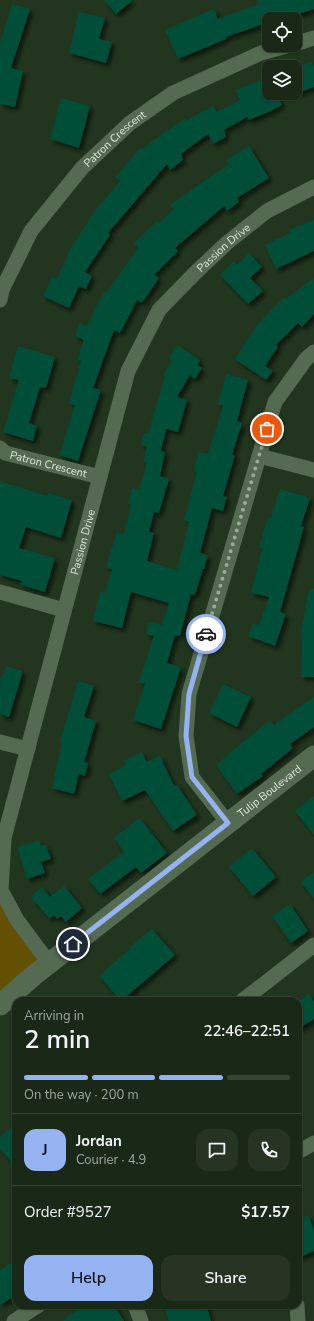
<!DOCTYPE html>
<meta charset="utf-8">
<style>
:root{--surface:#1a2817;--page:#273424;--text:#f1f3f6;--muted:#9fa6a1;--line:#384436;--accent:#95b2f1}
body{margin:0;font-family:"Nunito Sans",sans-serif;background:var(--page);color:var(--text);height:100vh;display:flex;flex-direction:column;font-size:15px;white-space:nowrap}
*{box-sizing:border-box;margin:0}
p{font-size:13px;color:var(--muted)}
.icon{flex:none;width:22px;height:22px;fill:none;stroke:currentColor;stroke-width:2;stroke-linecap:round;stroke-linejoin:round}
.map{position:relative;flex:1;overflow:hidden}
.drawer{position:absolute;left:12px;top:997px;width:290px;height:312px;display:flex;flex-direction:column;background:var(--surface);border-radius:12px;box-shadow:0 1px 3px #0004,0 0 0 1px var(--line)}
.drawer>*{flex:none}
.fabs{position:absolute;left:262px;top:12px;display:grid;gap:8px}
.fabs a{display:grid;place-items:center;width:40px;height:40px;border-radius:8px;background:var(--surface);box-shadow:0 1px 3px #0004,0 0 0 1px var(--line);font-size:20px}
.pin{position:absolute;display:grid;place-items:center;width:34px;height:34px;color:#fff;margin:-17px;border:2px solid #fff;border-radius:50%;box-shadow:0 1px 4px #0007}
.courier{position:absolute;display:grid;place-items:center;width:40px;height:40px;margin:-20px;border:3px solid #95b2f1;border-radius:50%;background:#fff;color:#222;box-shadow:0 1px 5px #0007}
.overview em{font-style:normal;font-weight:600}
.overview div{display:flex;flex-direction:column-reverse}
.overview{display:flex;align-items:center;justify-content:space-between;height:68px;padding:0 12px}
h1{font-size:26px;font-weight:600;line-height:30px}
.bar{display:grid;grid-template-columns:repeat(4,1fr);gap:6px 4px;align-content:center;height:48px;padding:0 12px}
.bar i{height:5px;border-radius:3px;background:var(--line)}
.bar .current{background:var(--accent)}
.bar p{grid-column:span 4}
.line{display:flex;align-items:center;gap:10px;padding:0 12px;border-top:1px solid var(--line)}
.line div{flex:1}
.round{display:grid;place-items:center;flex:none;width:42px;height:42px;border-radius:12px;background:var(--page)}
.action{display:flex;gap:8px;margin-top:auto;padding:8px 12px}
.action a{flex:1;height:46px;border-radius:12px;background:var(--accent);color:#111;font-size:16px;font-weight:600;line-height:46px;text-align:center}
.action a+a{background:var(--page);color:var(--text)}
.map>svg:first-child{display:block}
.green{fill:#635003}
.building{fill:#004d37;filter:url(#shadow)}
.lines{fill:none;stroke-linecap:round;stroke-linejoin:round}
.street{stroke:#546a51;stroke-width:15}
.secondary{stroke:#546a51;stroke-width:21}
.done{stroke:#9baa99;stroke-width:4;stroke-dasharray:0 7.2}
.route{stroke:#95b2f1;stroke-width:5}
.labels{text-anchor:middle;stroke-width:3;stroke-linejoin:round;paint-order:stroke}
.street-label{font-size:11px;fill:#dce9da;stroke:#121b10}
</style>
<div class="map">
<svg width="314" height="1321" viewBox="0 0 314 1321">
<defs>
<filter id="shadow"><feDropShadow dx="3.5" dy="3.5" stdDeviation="2" flood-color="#0009"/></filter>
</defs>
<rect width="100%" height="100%" fill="#22361f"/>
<path class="green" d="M0,900L40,964L0,991Z"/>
<path class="building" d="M104,0H133L116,14Z
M258,0H314V9L283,19H269V22L226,37V39L178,59L165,30L214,9L218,19L259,4Z
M12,4L30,9L11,68L23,71L15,107L0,104V43Z
M79,12L105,18L99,39L112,42L106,63L69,53Z
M312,62L314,67V87L295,94V67Z
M269,77V93H277L282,105L271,111L249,120L247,117L224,130L226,137L213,144L208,134L181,154L183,160L170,170L167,164L108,233L110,235L85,272L92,276L86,289L79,286L69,308L43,296L52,277L57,279L68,255L67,254L95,211L120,181L115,177L140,148L142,149L185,118L186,121L213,106L217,112L240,100L236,90Z
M61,98L90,106L79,148L50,139Z
M249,146L269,178L237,198L239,202L227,211L224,206L175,248L178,251L154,275L159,278L142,303L137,300L120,333L114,330L93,388L101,390L78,461L59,455L75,405L69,403L81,361L77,360L84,340L75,336L80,323L87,326L104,292L106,293L138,248L134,243L157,221L159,223L174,209L170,205L229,164L226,160Z
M314,220V251L276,269L265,245L290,233L289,230Z
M249,253L262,267L250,278L263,291L248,304L220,275L234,261L237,265Z
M314,278V314L302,327L298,323L276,345L278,347L265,366L273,371L266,380L235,359L258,324L284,297L286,299Z
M177,345L200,360L197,365L202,368L195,379L190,375L177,397L187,400L178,432L166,429L161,451L165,452L160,476L169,479L159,513L154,512L149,532L154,533L147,561L177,570L189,522L184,520L197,472L194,471L199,452L208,454L223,406L218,404L226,374L248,380L237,421L242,423L232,455H235L223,496L227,497L223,511L212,508L200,553L208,555L204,569H203L195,595L191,594L180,636L175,635L167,663L181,667L161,729L133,720L145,684L139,682L154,636L146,634L149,622L162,625L169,603L131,592L122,628L93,621L100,592L105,593L112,569L106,567L117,532L124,534L131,505L128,504L132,488L139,490L147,463L143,462L147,447L141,445L144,433L148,434L165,376L163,375L172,361L169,358Z
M18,346L55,357L46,388L40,387L29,423L37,426L33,441L3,432L19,380L9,378Z
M0,481L47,496L48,493L72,500L61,538L26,527L19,548L55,558L45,592L21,585L22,581L0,575Z
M280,489L310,498L301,526L304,527L280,612L286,614L275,646L248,636L253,623L259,625L269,597L251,593L262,549L259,548L268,517L271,518Z
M309,589H314V677H301L302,632H301Z
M6,666L23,671L9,717L0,714V677L2,678Z
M78,681L94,686L84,717L96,721L84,762L88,763L85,776L79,774L74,794L52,788L62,742L60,741Z
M223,684L251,697L237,727L209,713Z
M314,697V727L290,744L293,748L261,774L263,776L237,794L216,765L270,720L274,725Z
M142,752L147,762L160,756L174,786L177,785L197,815L173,831L145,790L122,801L109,774L126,765L124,761Z
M314,796V835L295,811Z
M140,818L167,853L141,873L136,867L100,894L88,879L124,852L114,838Z
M39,840L41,846L46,845L51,859L41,862L45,873L27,879L17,847Z
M252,848L276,877L253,896L229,867Z
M314,872V899L301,882Z
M64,886L82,908L66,922L61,916L57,919L54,915L50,919L31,897L42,887L50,897Z
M290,904L308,931L291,943L272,916Z
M152,929L175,955L121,1001L99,976L130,949L129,948Z
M309,994L314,1002V1019L298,1029V1002Z
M16,1123V1167L0,1149V1137Z
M308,1215L314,1230V1251L298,1258V1219Z
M12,1262L16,1268V1295L0,1305V1270Z
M83,1305H114L124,1321H63Z
M177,1305H206L211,1321H169L165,1309Z"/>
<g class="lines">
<g class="street">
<path d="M295,44L314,38"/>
<path id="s1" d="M0,300L2,290L31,231L82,168L130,123L173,93L261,53L290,45"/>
<path id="s2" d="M0,448L5,453L100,477"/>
<path d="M259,456L314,470"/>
<path d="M0,592L64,610"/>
<path d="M0,742L28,749"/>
<path d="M228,823L192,777L186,736L189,694L275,402L306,359L314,352"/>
<path id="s3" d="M49,963L17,920L1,890L4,838L128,371L159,310L196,272L228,242L267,211L314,187"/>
<path d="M242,1001L314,945"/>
<path d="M298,1152L314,1143"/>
<path d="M135,1305L141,1321"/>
<path d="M297,1305L298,1321"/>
<path d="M14,1321L39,1305"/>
</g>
<path class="secondary" id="s4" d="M0,1005L33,976L314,756"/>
</g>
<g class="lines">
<path class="done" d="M206,634L267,429"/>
<path class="route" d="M73,944L228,823L192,777L186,736L189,694L206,634"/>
</g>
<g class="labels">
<g class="street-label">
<text dy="4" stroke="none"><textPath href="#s1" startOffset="201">Patron Crescent</textPath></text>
<text dy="4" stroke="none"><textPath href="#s3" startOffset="781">Passion Drive</textPath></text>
<text dy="4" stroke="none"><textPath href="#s2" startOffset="52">Patron Crescent</textPath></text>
<text dy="4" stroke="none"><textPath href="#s3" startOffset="446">Passion Drive</textPath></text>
<text dy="4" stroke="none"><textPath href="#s4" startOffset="344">Tulip Boulevard</textPath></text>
</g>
</g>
</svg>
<div class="fabs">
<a><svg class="icon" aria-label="locate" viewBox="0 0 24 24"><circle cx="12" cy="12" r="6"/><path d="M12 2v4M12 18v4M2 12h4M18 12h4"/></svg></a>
<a><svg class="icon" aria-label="layers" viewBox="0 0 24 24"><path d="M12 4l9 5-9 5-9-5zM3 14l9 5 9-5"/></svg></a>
</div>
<div class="pin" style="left:267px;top:429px;background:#ea580c"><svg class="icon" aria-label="bag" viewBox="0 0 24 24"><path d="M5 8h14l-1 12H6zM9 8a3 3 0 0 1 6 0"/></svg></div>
<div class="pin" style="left:73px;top:944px;background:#1f2937"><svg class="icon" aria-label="home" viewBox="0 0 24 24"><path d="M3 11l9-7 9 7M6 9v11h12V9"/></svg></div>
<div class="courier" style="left:206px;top:634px"><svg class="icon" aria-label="car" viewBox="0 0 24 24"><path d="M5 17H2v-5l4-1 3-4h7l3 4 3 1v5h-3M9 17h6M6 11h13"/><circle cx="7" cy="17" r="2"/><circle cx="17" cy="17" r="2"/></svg></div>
<section class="drawer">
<div class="overview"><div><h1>2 min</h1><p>Arriving in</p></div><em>22:46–22:51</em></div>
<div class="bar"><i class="current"></i><i class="current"></i><i class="current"></i><i></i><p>On the way · 200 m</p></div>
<div class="line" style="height:72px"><b class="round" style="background:var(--accent);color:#111">J</b><div><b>Jordan</b><p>Courier · 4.9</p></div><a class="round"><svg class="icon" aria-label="chat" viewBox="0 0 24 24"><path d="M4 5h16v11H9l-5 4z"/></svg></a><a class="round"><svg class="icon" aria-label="phone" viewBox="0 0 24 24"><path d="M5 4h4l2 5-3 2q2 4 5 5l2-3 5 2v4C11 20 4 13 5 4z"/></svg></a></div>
<div class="line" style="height:52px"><div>Order #9527</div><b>$17.57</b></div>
<div class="action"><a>Help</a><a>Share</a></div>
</section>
</div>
